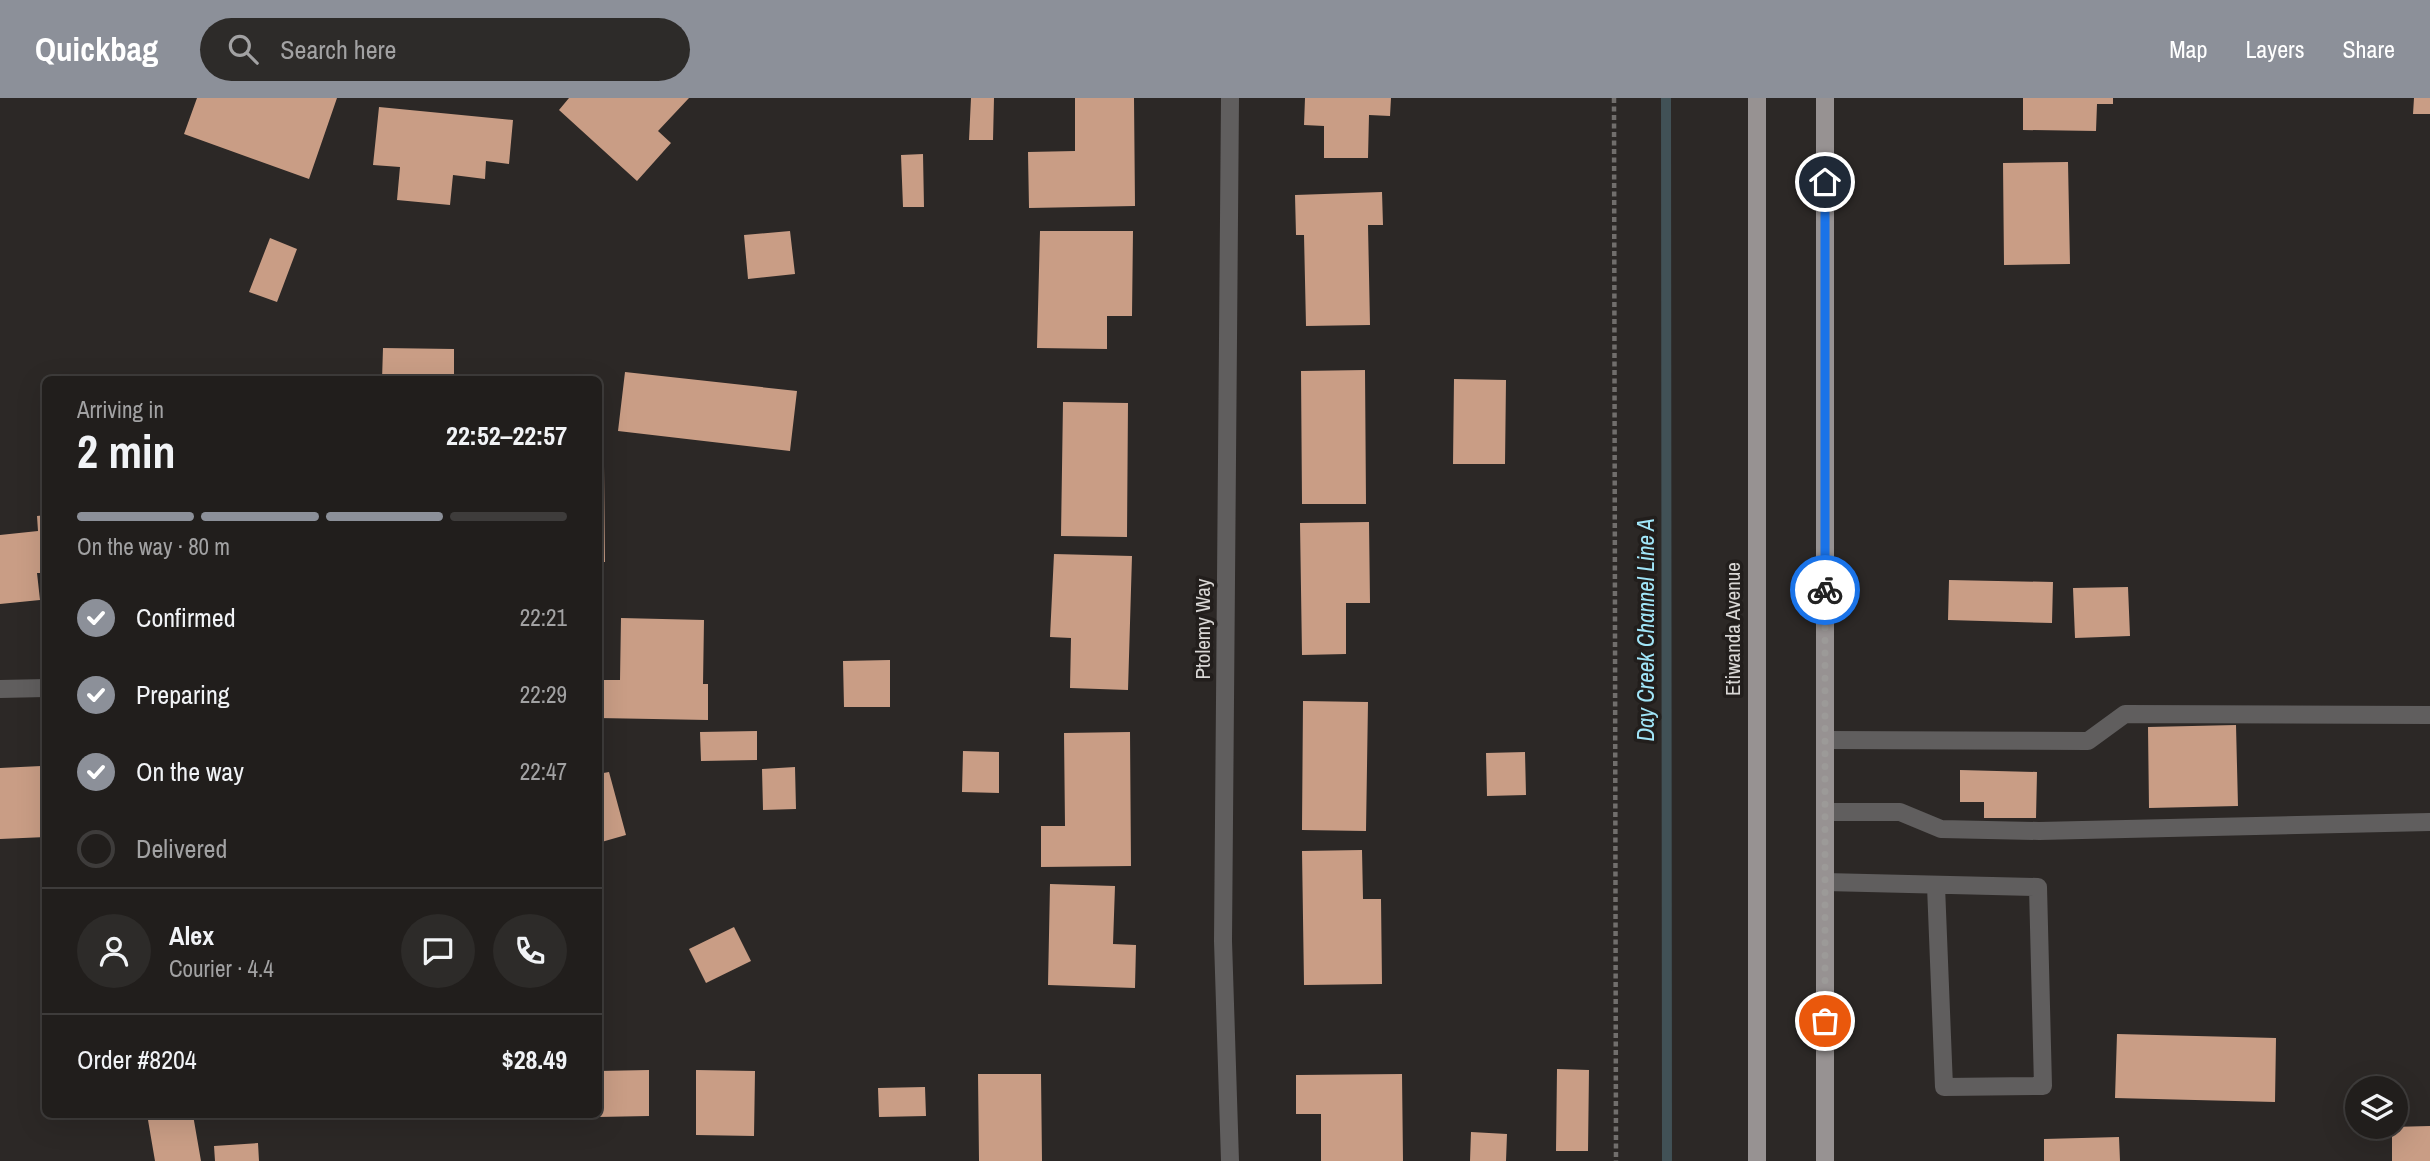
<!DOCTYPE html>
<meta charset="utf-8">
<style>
:root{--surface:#211e1c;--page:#2d2b29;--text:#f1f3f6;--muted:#a2a2a3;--line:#3e3c3b;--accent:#8c9099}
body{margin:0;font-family:"Archivo Narrow",sans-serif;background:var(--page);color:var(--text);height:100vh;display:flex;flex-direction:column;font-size:26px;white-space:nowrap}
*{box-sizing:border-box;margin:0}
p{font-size:23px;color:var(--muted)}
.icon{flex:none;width:38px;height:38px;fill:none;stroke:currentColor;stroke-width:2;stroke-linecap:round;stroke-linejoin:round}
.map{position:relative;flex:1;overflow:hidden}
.drawer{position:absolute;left:42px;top:278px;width:560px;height:742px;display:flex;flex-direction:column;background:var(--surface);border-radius:10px;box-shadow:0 7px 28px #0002,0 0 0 2px var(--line)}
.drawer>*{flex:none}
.fabs{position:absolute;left:2345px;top:978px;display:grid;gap:14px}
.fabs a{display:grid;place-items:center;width:63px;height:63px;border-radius:50%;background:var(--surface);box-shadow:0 7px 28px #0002,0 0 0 2px var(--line);font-size:35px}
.pin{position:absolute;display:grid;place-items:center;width:60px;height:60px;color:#fff;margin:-30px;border:4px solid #fff;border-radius:50%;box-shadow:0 2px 7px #0007}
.courier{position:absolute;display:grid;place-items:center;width:70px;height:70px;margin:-35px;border:5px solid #1a73e8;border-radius:50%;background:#fff;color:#222;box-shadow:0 2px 9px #0007}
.headline em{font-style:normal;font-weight:700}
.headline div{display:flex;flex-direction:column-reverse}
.headline{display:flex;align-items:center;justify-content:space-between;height:119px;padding:0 35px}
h1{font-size:46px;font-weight:700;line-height:52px}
.bar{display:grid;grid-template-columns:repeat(4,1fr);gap:10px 7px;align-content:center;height:84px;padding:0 35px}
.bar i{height:9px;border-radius:5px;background:var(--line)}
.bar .active{background:var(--accent)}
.bar p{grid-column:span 4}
.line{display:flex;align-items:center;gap:18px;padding:0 35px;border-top:2px solid var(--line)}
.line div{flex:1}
.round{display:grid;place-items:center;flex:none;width:74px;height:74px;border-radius:37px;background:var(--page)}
ol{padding:0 35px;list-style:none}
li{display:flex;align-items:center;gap:21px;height:77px}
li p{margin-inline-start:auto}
li .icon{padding:7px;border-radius:50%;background:var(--accent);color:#fff;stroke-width:4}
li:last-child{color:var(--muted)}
li i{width:38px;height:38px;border:4px solid var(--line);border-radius:50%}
header{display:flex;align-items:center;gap:42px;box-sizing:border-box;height:98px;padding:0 35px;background:var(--accent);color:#fff}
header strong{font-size:33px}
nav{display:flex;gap:38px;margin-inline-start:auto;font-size:24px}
.search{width:490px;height:63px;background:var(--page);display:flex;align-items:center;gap:18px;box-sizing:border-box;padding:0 24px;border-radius:38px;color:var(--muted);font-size:26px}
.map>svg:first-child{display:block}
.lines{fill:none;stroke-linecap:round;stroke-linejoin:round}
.stream{stroke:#415156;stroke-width:10}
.building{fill:#c99d85}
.path{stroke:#716e6c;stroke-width:4.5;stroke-dasharray:5 3.5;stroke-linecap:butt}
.service{stroke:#605e5e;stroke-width:18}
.minor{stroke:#605e5e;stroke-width:18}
.primary{stroke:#979292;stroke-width:18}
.done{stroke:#9c9a98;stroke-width:7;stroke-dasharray:0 12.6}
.route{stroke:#1a73e8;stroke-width:9}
.labels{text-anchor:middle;stroke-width:7;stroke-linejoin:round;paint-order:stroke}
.street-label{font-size:21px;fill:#d9d7d5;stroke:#221e1c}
.water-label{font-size:23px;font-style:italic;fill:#a1e6f9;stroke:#221e1c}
</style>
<header>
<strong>Quickbag</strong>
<div class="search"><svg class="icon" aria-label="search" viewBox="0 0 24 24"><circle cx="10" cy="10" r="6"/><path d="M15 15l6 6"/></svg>Search here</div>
<nav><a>Map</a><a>Layers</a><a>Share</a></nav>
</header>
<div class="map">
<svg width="2430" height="1063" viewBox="0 0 2430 1063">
<rect width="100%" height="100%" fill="#2c2826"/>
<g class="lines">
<path class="stream" d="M1666,0L1667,1063"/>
</g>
<path class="building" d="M197,0H337L309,81L184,36Z
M569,0H689L658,33L671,45L637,83L559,12Z
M971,0H994L993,42H969Z
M1075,0H1134L1135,108L1029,110L1028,54L1075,53Z
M1305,0H1391L1390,18L1369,17L1368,60H1324V28L1304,27Z
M2023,0H2113V6H2097L2096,33L2023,32Z
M2414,0H2430V16H2413Z
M379,9L513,22L509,66L486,63L485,81L453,77L450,107L397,102L400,69L373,67Z
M923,56L924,109H903L901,57Z
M2068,64L2070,166L2004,167L2003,65Z
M1382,94L1383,127H1368L1370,227L1306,228L1304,137H1296L1295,97Z
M790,133L795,176L748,181L744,137Z
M1040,133H1133L1132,218H1107V251L1037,250Z
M270,140L297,151L277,204L249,194Z
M383,250L454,251V282H382Z
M1365,272L1366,406H1302L1301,273Z
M625,274L797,293L790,353L618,333Z
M1454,281L1506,282L1505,366H1453Z
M1063,304L1128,305L1127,439L1061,438Z
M598,368H604L605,464H598Z
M46,417V475H37L40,502L0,506V437L38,433L37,418Z
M1369,424L1370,505H1346V556L1302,557L1300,425Z
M1054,456L1132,458L1128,592L1070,590L1071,540L1050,539Z
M1949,482L2053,484L2052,525L1948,522Z
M2128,489L2130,538L2075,540L2073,490Z
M621,520L704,522L703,586H708V622L598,620V582H620Z
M890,562V609H844L843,563Z
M1303,603L1368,604L1366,733L1302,732Z
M2236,627L2238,708L2149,710L2148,629Z
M757,633V662L701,663L700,634Z
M1130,634L1131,768L1041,769V728H1065L1064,635Z
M963,653L999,654V695L962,694Z
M1525,654L1526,697L1487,698L1486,655Z
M41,668V675H46V739L0,741V670Z
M795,669L796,711L763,712L762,671Z
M1960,672L2037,674L2036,720H1984V704H1960Z
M609,674L626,737L598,745V676Z
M1362,752L1363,801H1381L1382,886L1304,887L1302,753Z
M1050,786L1115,788L1113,846L1136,847L1135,890L1048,887Z
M734,829L751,863L706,885L689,851Z
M2117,936L2276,940L2275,1004L2115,1000Z
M1557,971L1589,972L1588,1053H1556Z
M649,972V1018L598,1019V973Z
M696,972L755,973L754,1038L696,1037Z
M978,976H1041L1042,1063H979Z
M1402,976L1403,1063H1321V1016H1296V977Z
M925,989L926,1018L879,1019L878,990Z
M183,1017H193L201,1063H155L148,1022Z
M2430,1028V1063H2392V1029Z
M1471,1034L1507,1036L1506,1063H1470Z
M2119,1039L2120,1063H2044V1041Z
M258,1045L259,1063H215L214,1048Z"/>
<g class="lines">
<path class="path" d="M1614,0L1616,1063"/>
<path class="service" d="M1825,642L2088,643L2125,616L2430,617
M1825,714H1900L1941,731L2039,733L2430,724
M1825,784L2038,789L2043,988L1944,989L1936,788"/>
<path class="minor" d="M1230,0L1223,843L1230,1063
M0,591L46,590"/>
<path class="primary" d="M1825,0V1063
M1757,1063V0"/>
</g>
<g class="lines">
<path class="done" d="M1825,492V923"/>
<path class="route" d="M1825,84V492"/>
</g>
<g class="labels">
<g class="street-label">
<text transform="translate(1203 531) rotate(-90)" y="7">Ptolemy Way</text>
<text transform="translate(1733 531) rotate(-90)" y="7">Etiwanda Avenue</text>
</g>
<g class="water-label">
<text transform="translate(1646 532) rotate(-90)" y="8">Day Creek Channel Line A</text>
</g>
</g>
</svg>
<div class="fabs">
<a><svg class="icon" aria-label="layers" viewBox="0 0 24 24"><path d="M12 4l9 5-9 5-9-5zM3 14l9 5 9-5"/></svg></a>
</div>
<div class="pin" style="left:1825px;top:923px;background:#ea580c"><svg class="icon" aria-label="bag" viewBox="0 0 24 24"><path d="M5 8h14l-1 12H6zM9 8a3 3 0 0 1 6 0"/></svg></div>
<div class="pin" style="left:1825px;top:84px;background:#1f2937"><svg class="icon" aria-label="home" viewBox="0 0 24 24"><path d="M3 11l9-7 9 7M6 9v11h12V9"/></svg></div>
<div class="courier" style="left:1825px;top:492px"><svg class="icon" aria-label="bike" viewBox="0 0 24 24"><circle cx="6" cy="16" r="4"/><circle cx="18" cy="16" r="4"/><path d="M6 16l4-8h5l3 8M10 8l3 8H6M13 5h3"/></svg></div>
<section class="drawer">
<div class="headline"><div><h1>2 min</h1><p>Arriving in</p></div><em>22:52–22:57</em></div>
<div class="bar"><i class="active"></i><i class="active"></i><i class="active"></i><i></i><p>On the way · 80 m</p></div>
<ol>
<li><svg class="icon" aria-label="check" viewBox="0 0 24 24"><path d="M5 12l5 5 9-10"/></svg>Confirmed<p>22:21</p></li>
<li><svg class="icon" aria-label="check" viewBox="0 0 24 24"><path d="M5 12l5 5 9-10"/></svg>Preparing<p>22:29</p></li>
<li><svg class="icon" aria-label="check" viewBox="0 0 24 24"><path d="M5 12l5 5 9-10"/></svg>On the way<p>22:47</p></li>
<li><i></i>Delivered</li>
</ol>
<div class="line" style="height:126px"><a class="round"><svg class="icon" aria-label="person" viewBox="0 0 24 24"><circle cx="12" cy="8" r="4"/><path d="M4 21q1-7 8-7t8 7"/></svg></a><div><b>Alex</b><p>Courier · 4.4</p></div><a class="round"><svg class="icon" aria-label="chat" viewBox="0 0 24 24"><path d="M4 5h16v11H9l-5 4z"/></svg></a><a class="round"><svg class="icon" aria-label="phone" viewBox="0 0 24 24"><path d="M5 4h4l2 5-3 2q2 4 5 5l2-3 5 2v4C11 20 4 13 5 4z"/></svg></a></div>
<div class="line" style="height:91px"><div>Order #8204</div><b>$28.49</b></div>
</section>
</div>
